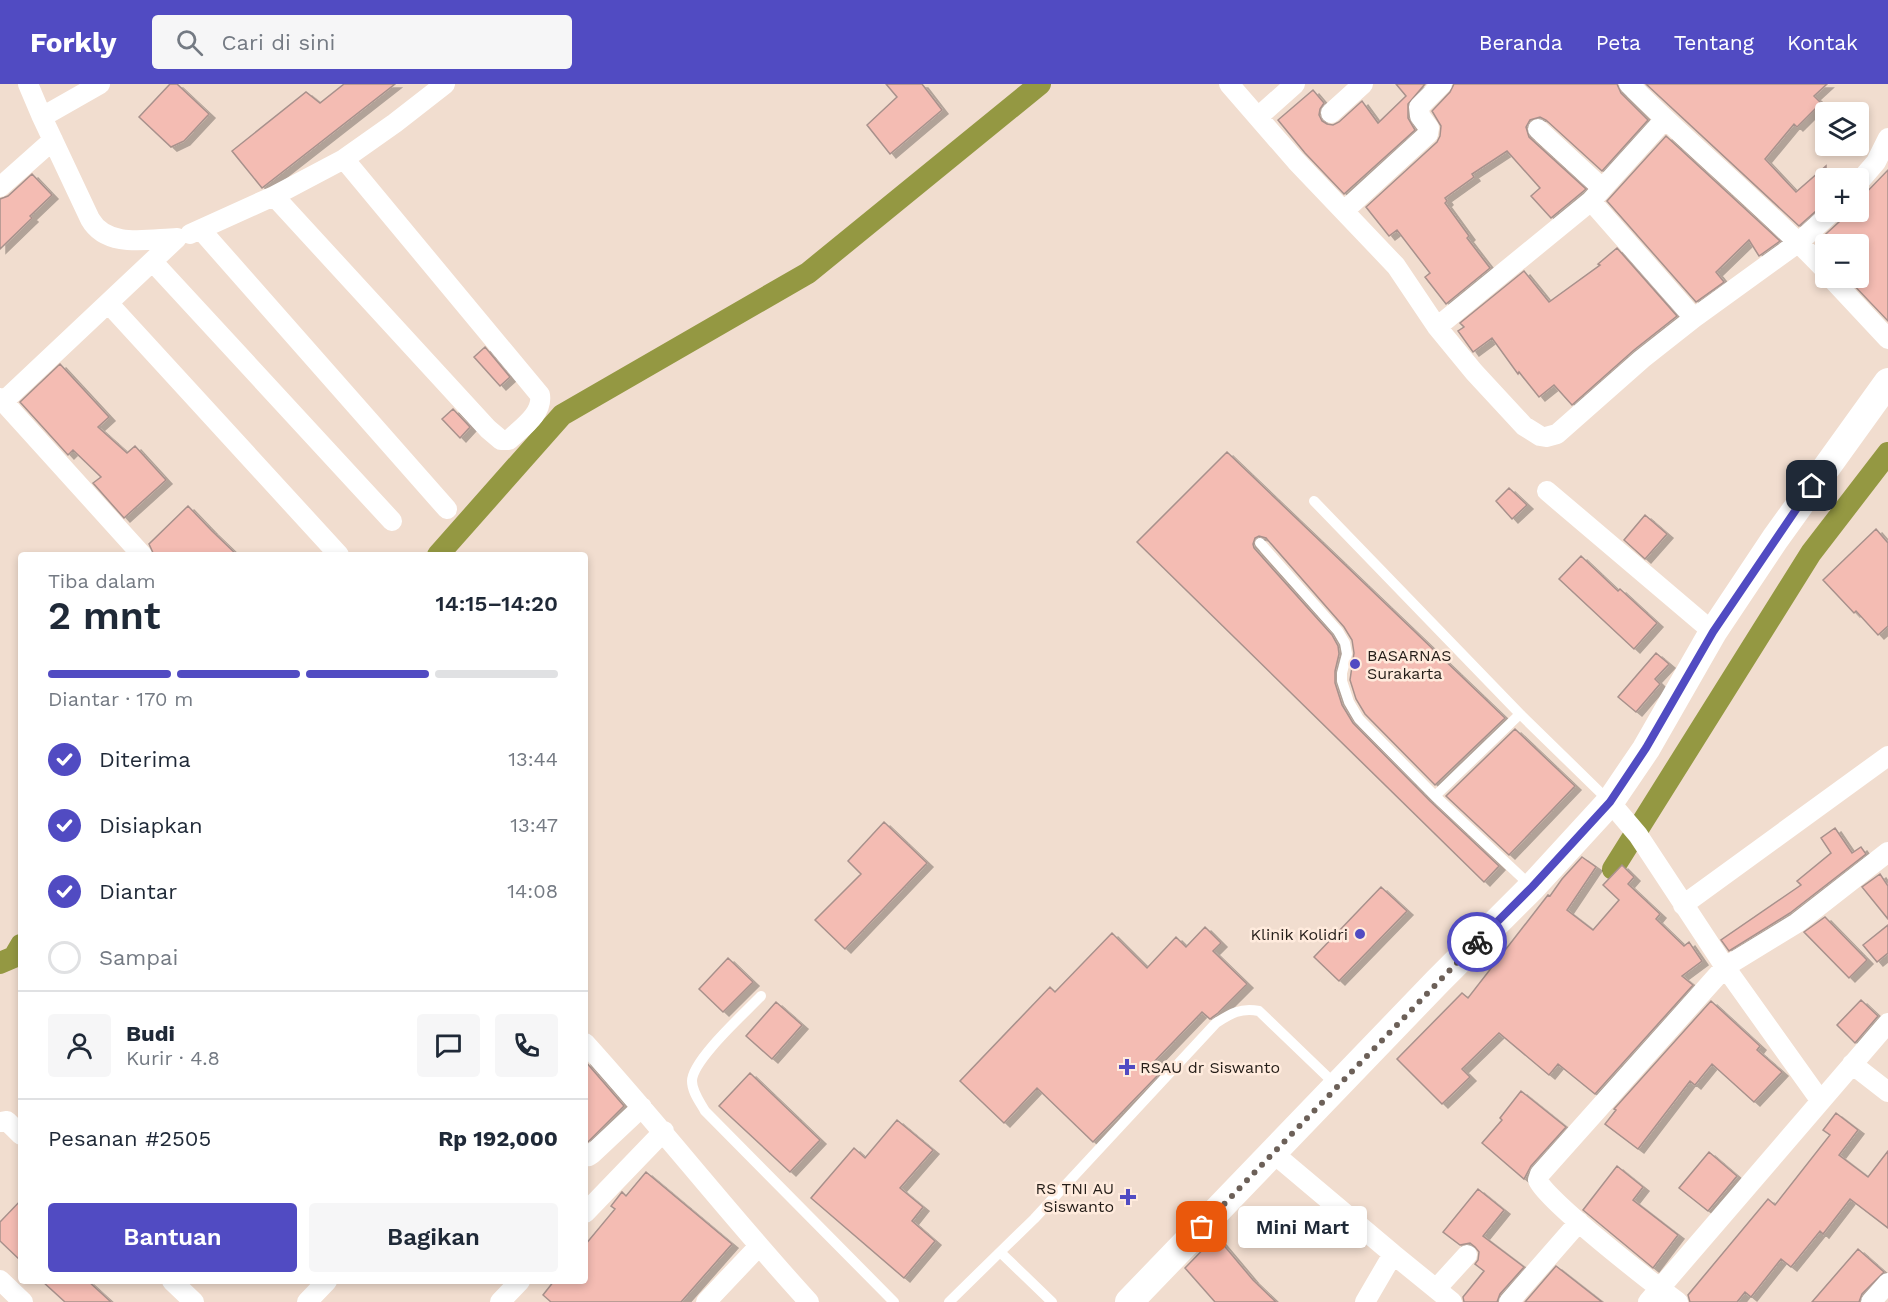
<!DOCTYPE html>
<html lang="id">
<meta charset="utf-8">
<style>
:root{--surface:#fff;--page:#f6f6f7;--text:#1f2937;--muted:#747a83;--line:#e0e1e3;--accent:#514bc2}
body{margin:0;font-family:"Work Sans",sans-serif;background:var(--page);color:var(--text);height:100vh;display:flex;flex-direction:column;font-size:22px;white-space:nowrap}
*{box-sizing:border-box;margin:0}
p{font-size:20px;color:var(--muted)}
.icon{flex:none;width:33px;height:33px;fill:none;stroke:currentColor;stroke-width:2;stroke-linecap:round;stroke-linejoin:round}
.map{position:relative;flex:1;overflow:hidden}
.sheet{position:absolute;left:18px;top:468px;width:570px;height:732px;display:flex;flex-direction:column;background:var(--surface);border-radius:6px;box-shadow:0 3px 9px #0003}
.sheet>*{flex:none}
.fabs{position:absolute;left:1815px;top:18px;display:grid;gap:12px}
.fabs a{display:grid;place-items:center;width:54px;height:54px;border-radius:6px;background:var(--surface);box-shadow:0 3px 9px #0003;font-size:30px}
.pin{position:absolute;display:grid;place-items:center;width:51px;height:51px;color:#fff;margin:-26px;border-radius:12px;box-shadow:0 3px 9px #0006}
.courier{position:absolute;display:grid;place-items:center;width:60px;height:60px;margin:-30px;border:4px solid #514bc2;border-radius:50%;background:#fff;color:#222;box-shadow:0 2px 8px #0007}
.bubble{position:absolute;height:42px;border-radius:6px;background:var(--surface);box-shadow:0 3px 9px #0003;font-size:20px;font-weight:600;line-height:42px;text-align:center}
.headline em{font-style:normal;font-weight:600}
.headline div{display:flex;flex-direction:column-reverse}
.headline{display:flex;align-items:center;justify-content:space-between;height:102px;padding:0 30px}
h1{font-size:39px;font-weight:600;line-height:45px}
.bar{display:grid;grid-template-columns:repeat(4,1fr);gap:9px 6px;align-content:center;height:72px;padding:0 30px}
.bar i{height:8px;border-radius:4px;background:var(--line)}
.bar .on{background:var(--accent)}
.bar p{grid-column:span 4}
.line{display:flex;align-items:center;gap:15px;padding:0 30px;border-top:2px solid var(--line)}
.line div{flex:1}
.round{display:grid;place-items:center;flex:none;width:63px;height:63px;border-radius:6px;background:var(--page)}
ol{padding:0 30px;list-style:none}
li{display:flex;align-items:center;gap:18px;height:66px}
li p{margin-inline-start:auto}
li .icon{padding:6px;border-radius:50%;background:var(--accent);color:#fff;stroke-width:4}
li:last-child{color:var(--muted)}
li i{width:33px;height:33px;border:3px solid var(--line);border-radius:50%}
.action{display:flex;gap:12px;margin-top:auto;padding:12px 30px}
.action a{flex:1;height:69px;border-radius:6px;background:var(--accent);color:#fff;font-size:24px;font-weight:600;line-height:69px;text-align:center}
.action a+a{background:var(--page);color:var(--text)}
header{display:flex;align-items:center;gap:36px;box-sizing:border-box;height:84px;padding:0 30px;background:var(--accent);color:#fff}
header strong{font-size:28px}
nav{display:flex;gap:33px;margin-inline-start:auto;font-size:21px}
.search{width:420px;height:54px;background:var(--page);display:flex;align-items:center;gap:15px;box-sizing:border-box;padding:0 21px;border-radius:6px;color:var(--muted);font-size:22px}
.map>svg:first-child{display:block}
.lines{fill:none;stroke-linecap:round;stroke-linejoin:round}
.canal{stroke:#949842;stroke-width:22}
.building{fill:#f4bcb3;stroke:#a8918c;stroke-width:1.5;filter:url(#shadow)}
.service{stroke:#fff;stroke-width:10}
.minor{stroke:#fff;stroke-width:20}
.secondary{stroke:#fff;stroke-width:28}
.done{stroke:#6c6058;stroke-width:6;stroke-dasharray:0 10.8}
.route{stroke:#514bc2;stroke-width:8}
.poi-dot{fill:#514bc2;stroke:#ffebdd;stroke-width:2}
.labels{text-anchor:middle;stroke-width:5;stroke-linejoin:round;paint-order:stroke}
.poi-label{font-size:16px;fill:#241d18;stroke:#ffebdd;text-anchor:start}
</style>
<header>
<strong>Forkly</strong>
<div class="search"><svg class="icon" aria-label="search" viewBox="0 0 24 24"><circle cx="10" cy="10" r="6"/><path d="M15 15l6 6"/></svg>Cari di sini</div>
<nav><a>Beranda</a><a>Peta</a><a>Tentang</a><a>Kontak</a></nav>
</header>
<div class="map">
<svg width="1888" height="1218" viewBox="0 0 1888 1218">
<defs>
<filter id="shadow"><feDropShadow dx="6" dy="4" stdDeviation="0" flood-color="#0004"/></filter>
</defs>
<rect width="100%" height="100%" fill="#f1ddcf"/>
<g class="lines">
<path class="canal" d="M438,471L562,331L808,189L1040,0
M1613,785L1811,469L1888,369
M0,879L14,873L21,861"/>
</g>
<path class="building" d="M170,0H177L209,30L184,57L171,63L139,33Z
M344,0H395L262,104L232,67L306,8L320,19Z
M886,0H922L942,26L890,70L867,41L897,13Z
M1396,0H1425L1408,20V34L1415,46L1344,110L1305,69L1278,36L1313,6L1324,19L1320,25L1319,31L1322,37L1327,40L1333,41L1339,38L1362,17L1378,39L1406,12Z
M1454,0H1617L1621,9L1648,36L1602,87L1546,36L1540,33L1530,36L1526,43L1529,53L1586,105L1551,134L1531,112L1540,104L1507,67L1472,90L1474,93L1445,114L1447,117L1445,119L1469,152L1467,154L1490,184L1446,220L1425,193L1430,189L1397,146L1389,152L1366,123L1437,58L1440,52L1441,42L1432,27L1450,8Z
M1646,0H1827L1814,12L1821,19L1797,43L1794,40L1765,75L1796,108L1826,82V118L1799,142Z
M1666,52L1780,157L1759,172L1749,156L1716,188L1724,198L1696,218L1607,117Z
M1888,86V237L1847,194H1858V160H1826V169L1816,159L1840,137L1844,130L1847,128H1858V117Z
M32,90L52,111L30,132L32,134L0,165V115L8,112Z
M1617,164L1677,232L1634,266L1572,321L1554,301L1539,313L1519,288L1518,290L1492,254L1473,268L1458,247L1464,243L1460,239L1524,187L1549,218L1600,181L1598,180Z
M485,263L510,293L500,302L474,273Z
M60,280L109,333L98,343L127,369L135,362L166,396L124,434L93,399L101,393L73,366L68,371L20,318Z
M453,325L470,343L460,354L442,335Z
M1227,368L1505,634L1435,701L1365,630L1356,615L1350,596L1354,569L1352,556L1344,543L1266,454L1259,452L1255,454L1253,460L1254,464L1332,551L1338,562L1339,570L1335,587V599L1342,621L1353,639L1430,717L1499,782L1484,798L1137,458Z
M1509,404L1527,421L1512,435L1496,417Z
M188,422L212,447L237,471H154L149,460Z
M1645,431L1667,450L1645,475L1624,456Z
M1876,445L1888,459V542L1878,551L1856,527L1854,529L1823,496Z
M1581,472L1618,507L1620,505L1657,539L1634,565L1559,495Z
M1656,569L1669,580L1655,595L1660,600L1636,628L1618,613Z
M1515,645L1575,702L1509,771L1446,712Z
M884,738L927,779L845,865L815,836L861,790L848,777Z
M1835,744L1852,769L1861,763L1866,770L1790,829L1729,867L1721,856L1801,801L1797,797L1831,769L1821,754Z
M1582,773L1596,783L1567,826L1593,846L1619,816L1603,801L1622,781L1634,793L1628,800L1660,830L1656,835L1684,862L1689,858L1702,877L1682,892L1693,901L1595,1010L1558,980L1549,991L1499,949L1462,985L1470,993L1442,1020L1397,975L1462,909L1468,914L1548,811L1550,812L1562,795Z
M1880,790L1888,802V835L1862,803Z
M1381,803L1407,827L1339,897L1314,873Z
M1825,833L1867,876L1849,894L1804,848Z
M1888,841V869L1877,878L1863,861Z
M1205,843L1221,859L1213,867L1247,900L1218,929L1210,935L1202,928L1151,981L1159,990L1093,1058L1037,1004L1004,1039L960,997L1050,903L1055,908L1112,849L1147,884L1176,853L1186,863Z
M728,874L753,898L723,928L699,905Z
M1861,916L1878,932L1855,959L1837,941Z
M1711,917L1760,962L1757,966L1782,988L1754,1018L1712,980L1695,1001L1690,997L1638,1065L1605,1040L1616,1026L1614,1025Z
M776,918L802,941L772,975L746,952Z
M585,977L624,1022L588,1058L585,1057Z
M750,989L820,1056L790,1088L719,1022Z
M1521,1007L1566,1043L1531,1082L1524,1095L1482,1059L1502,1036L1500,1034Z
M1836,1029L1858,1046L1839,1071L1868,1093L1888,1067V1144L1850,1115L1823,1150L1820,1147L1791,1183L1781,1175L1751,1213L1745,1208L1737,1218H1690L1688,1211L1768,1115L1775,1121L1830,1051L1823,1046Z
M897,1036L933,1066L900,1104L923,1123L912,1137L935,1157L904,1194L811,1114L854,1064L865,1074Z
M1709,1068L1737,1092L1708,1127L1679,1104Z
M1617,1082L1643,1103L1633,1116L1678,1151L1653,1184L1583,1126Z
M646,1088L732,1160L681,1218H551L543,1211L554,1197H585V1161L615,1125L611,1122L622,1108L626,1112Z
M1478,1105L1504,1126L1483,1152L1524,1183L1500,1210L1497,1218H1464L1463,1213L1484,1187L1475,1180L1478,1176L1479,1168L1475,1163L1470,1159L1460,1161L1443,1148Z
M21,1116V1177L0,1157V1138Z
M1216,1152L1253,1196L1276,1218H1215L1185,1184Z
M1858,1165L1884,1188L1862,1210L1859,1218H1812Z
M1556,1182L1602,1218H1525Z
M42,1197H88L111,1218H65Z"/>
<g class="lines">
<path class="service" d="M1314,417L1520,630L1608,716
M1260,459L1338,547L1345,559L1347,570L1342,589V597L1349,618L1359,635L1435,712L1532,803
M1435,712L1520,630
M761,912C746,928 692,976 692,997C692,1008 700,1018 705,1027L894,1218
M949,1218L1000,1168
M1052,1218L1000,1168L1034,1135L1216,939C1230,930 1241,923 1259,927L1337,1002"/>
<path class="minor" d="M28,0L42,33L100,0
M1229,0L1296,77L1396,182L1437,243L1474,288L1524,342L1540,352L1546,353L1557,350L1642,275L1694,234L1799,158L1832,128
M1629,0C1693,64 1764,121 1826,187
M1331,29L1363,0
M1258,33L1295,0
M1538,45L1602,104
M1858,99L1876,78L1888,54
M0,103L53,56
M274,112L488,345L501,356H509C521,344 543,330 540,311L344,75
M1591,117L1694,234
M1344,127L1428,50L1429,44L1420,32L1419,23L1442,0
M201,146L447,425
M190,150L274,112L344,75L395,39L445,0
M153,178L392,437
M1831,194L1888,255
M109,220L339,471
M1437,243L1591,117L1665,35
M0,314L142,471
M3,318L177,154C148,155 107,165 90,135L42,33
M1547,407L1713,548
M1610,718L1638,751L1725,883L1820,1016
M1683,821L1888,672
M585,959C662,1044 732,1134 809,1218
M1852,980L1888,1008
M0,1038L7,1037L21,1051
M585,1069L589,1072L592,1070L642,1023
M1273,1069L1393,1170L1365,1218
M585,1129L664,1047
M1393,1170L1452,1218
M0,1196L23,1218
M172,1197L194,1218
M1436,1205L1467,1171
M307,1218L327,1197
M500,1218L520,1197
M706,1218L759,1162
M1509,1218L1579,1138
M1648,1218L1888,939
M1678,1218C1655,1201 1544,1115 1538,1096L1540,1090L1725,883L1797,839L1888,768
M1871,1218L1888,1199"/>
<path class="secondary" d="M1129,1218L1438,897L1532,803L1610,718L1646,665L1713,548L1775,455L1888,298"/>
</g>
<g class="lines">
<path class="done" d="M1202,1143L1477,858"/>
<path class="route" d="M1477,858L1532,803L1610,718L1646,664L1713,548L1812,402"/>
</g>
<g class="poi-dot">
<circle cx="1355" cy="580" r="6"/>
<circle cx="1360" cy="850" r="6"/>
<path d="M1124 974h6v6h6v6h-6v6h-6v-6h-6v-6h6z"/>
<path d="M1125 1104h6v6h6v6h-6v6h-6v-6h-6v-6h6z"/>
</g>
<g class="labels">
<g class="poi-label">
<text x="1367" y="577">BASARNAS<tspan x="1367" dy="18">Surakarta</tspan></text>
<text x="1348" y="856" text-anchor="end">Klinik Kolidri</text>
<text x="1140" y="989">RSAU dr Siswanto</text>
<text x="1114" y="1110" text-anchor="end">RS TNI AU<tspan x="1114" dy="18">Siswanto</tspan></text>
</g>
</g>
</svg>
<div class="fabs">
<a><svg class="icon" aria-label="layers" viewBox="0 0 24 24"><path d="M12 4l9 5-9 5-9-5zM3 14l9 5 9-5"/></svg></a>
<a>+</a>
<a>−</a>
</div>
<div class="pin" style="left:1202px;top:1143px;background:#ea580c"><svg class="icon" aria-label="bag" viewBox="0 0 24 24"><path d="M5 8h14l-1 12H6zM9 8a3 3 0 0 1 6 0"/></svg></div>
<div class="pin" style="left:1812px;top:402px;background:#1f2937"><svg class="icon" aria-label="home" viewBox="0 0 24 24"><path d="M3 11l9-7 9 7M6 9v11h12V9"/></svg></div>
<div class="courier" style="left:1477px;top:858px"><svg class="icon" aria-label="bike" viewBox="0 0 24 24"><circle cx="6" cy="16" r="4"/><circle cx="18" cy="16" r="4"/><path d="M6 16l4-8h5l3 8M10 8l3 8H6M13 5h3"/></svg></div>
<div class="bubble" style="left:1238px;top:1122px;width:129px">Mini Mart</div>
<section class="sheet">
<div class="headline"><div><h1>2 mnt</h1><p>Tiba dalam</p></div><em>14:15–14:20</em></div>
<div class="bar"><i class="on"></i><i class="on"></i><i class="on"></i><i></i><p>Diantar · 170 m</p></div>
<ol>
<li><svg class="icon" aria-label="check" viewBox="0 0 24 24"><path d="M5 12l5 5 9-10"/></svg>Diterima<p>13:44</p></li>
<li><svg class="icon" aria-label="check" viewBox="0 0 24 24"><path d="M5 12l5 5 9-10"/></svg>Disiapkan<p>13:47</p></li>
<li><svg class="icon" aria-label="check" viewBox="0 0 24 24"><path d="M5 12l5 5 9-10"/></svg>Diantar<p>14:08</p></li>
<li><i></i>Sampai</li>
</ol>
<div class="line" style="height:108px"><a class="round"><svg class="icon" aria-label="person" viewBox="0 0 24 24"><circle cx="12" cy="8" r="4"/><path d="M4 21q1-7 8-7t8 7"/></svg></a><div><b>Budi</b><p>Kurir · 4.8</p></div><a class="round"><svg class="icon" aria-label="chat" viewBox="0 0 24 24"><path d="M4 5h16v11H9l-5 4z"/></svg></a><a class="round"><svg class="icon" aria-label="phone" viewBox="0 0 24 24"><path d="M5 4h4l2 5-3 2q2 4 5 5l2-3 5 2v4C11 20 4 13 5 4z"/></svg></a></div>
<div class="line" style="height:78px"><div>Pesanan #2505</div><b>Rp 192,000</b></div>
<div class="action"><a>Bantuan</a><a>Bagikan</a></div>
</section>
</div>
